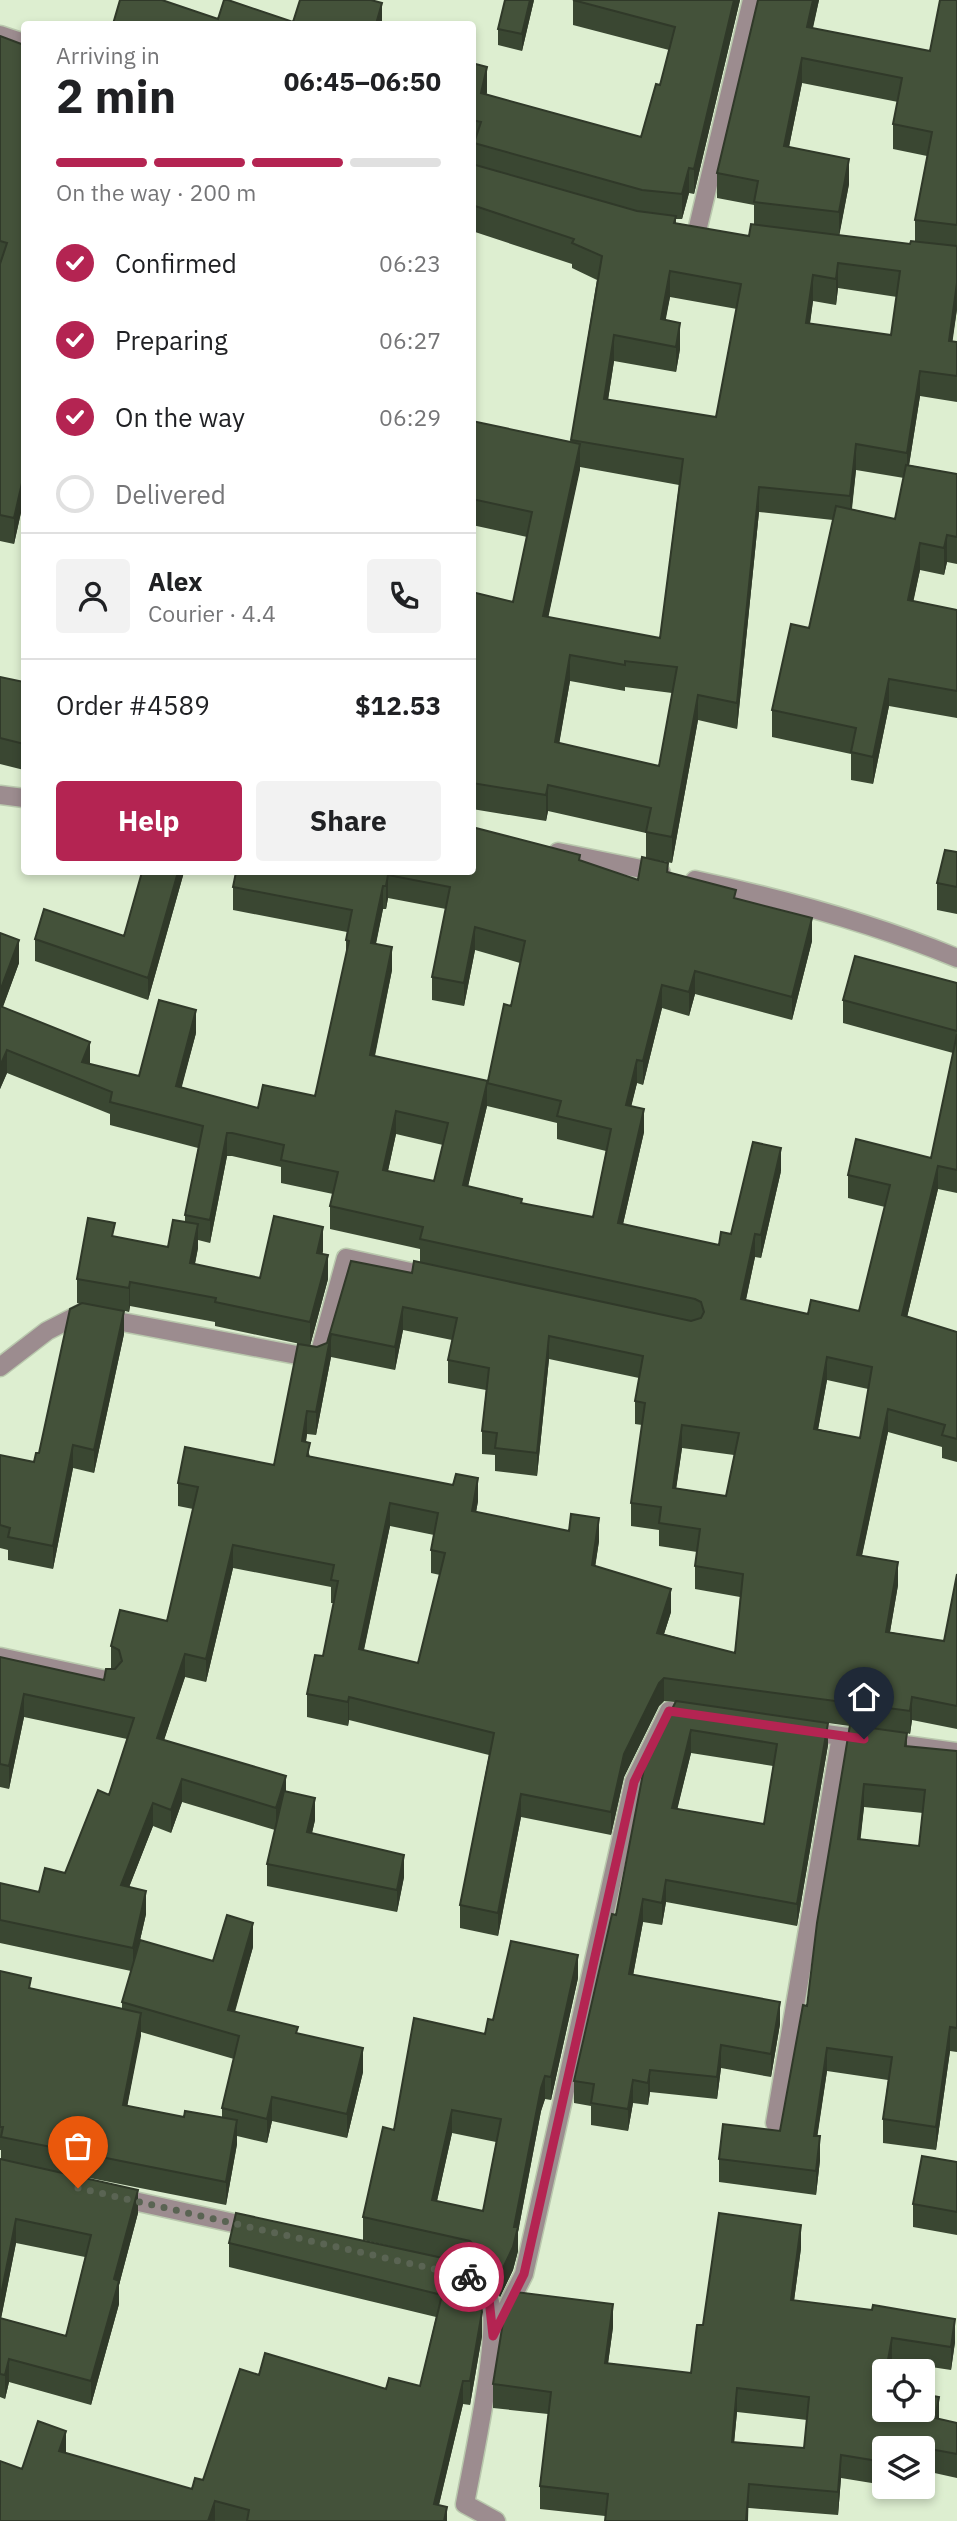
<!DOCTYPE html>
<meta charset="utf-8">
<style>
:root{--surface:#fff;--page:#f2f2f2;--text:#202124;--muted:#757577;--line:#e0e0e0;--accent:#b42452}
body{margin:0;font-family:"IBM Plex Sans",sans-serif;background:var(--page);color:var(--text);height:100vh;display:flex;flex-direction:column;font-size:26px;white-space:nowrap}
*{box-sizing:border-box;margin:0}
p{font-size:23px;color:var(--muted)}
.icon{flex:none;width:38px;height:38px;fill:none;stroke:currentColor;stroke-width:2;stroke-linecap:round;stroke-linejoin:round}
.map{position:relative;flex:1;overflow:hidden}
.sheet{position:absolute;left:21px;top:21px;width:455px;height:854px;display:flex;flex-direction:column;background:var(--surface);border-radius:7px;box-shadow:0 4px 10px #0003}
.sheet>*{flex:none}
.controls{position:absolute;left:872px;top:2359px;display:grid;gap:14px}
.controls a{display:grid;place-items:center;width:63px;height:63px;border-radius:7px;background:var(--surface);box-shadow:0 4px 10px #0003;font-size:35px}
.pin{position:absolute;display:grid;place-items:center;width:60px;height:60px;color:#fff;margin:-72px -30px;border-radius:50% 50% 50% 0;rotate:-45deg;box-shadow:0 0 7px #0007}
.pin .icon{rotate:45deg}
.courier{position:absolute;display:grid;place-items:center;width:70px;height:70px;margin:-35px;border:5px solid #b42452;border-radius:50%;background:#fff;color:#222;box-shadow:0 2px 9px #0007}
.head em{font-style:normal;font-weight:700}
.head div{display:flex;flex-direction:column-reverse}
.head{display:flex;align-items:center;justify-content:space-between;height:119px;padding:0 35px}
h1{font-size:46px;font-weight:700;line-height:52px}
.bar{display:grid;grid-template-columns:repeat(4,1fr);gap:10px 7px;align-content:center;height:84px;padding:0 35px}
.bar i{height:9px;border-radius:5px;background:var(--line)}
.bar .on{background:var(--accent)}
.bar p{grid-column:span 4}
.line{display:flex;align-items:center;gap:18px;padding:0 35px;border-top:2px solid var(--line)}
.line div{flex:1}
.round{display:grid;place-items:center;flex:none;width:74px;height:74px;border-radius:7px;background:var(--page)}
ol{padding:0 35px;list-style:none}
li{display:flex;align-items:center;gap:21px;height:77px}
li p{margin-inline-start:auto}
li .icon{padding:7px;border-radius:50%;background:var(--accent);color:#fff;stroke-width:4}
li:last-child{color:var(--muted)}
li i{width:38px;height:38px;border:4px solid var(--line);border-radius:50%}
.action{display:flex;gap:14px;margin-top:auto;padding:14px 35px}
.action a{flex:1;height:80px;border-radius:7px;background:var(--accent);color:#fff;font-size:28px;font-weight:700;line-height:80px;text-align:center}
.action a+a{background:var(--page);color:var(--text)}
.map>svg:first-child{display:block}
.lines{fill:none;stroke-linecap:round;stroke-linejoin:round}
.minor-casing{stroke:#b9c8ad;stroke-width:21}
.minor{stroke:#9c8c8f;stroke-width:18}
.wall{fill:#3a4732;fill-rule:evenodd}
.shaded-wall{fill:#303929}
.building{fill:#44523a;stroke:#303929;stroke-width:2;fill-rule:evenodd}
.done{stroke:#5a6453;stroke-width:7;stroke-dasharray:0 12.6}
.route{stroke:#b42452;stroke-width:9}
</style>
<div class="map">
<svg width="957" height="2521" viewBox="0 0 957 2521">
<rect width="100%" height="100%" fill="#ddeed0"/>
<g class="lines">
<defs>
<path id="minor" d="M0,35L24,43
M697,231L752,0
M0,795L24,798
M558,852L661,873
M695,880C784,899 873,923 957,958
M0,1367L47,1331L80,1314L318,1359L346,1258L433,1277
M0,1657L111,1681
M804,1731L957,1752
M775,2123L841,1736
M116,2197L256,2228
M461,2274C470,2275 485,2290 489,2299C502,2330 472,2464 465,2504L496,2521
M493,2336L524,2274L634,1782L669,1711L694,1714"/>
</defs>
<use href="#minor" class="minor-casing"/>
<use href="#minor" class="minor"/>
</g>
<path class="wall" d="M534,0L522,51L498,45V29Z
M573,0H740L694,194L689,193L682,219H676V223L749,236L754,224V205L717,198V173L758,0H819L813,28L930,51L957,0V309L952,341L957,342V402L920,396L909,465L957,474V564L947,562L944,575L920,570L913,601L957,610V718L889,706L873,784L851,780V754L772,737V710L809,628L833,520L759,512L737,729L698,720L672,863L646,858V833L548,811L546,821L472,809V592L513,602L527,537L472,525V421L571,442L597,280L572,268V264L472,231V164L474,165V146L472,145V63L487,92L486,95L641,137L660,85L669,50L573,25ZM802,83L898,102L893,124V149L927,156L915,220V242L910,244L839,235L849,184L789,147ZM838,288L897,297L891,335L810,324L813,301L836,305ZM670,297L737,309L716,417L608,400L614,361L676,372L680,349L665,320ZM580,467L679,485L660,638L548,617ZM856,470L904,478L895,519L852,509ZM570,681L625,691V687L672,693L659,766L559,743Z
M0,36L24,45V509L22,508L14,544L0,541Z
M0,677L24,682V770L0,764Z
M957,852V914L937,910V883Z
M580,860L638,880L668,872L736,898L812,941L792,1020L695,994L689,1016L662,1008L643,1085L637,1083L631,1106L644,1132L623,1224L719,1245L731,1234L781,1171L761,1258L755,1257L746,1300L808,1314L859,1311L885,1207L848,1198V1175L931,1158L953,1053L843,1023V1000L957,983V1193L938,1189L907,1317L957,1332V1462L942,1458V1447L888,1432L862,1556L898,1585L890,1632L944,1641L957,1574V1729L912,1720L910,1734L907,1733V1746L957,1751V2052L950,2051L936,2150L883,2143V2119L888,2080L827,2071L817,2136L820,2160L816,2195L719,2182V2159L780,2131L807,2006L850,1726L828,1723V1745L797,1926L666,1902L662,1925L643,1922L633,1975L780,2024L771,2077L721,2068L717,2099L650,2092L648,2105L633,2103L628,2131L591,2125V2106L574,2103V2081L616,1915L675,1702L664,1701L659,1706L624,1777L611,1835L521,1817L498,1936L460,1928V1905L489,1755L349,1720L348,1726L307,1717V1694L323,1656L334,1603H331V1587L233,1568L206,1682L185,1677L164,1740L286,1791L315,1820L312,1833L404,1877L397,1912L267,1886V1864L275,1830L182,1802L171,1833L153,1826L129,1887L146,1914L140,1940L213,1961L253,1947L235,2012L298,2034L363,2072L347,2138L272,2121L267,2143L237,2136V2144L226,2205L29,2166L138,2213L119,2285V2304L91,2405L9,2382L5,2399L0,2397V2159H1V2150H0V1971L31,1988L122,2009V2002L131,1971L0,1943V1883L39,1892L65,1873L109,1795L127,1739L24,1717L9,1789L0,1787V1657L104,1680L111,1669V1646L167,1621L193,1509L178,1506V1483L274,1465L317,1347L327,1343L351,1261L412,1273L420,1262V1249L330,1229V1206L333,1194L281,1183V1167L232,1156H227L210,1243L198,1240V1248L195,1264L260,1278L323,1251L322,1254L328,1279L310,1346L215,1326V1322L130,1306L129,1312L121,1310L124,1334L94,1473L73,1468L53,1569L8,1560V1550L0,1548V1455L34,1462L39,1453L80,1304L77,1303V1279L115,1237L168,1247L185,1222V1215L198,1148L110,1125V1114L7,1073L0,1089V933L19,963L3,1007L90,1064L139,1076L196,1033L181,1088L258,1108L315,1096L346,956V940L347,932L233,910V887ZM388,898L446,909L432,977V1000L464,1006L475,950L520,963L511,1006L488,1081L375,1056L392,970L376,944L383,909H386ZM487,1106L557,1123V1139L606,1151L593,1217L522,1203L468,1186ZM396,1134L443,1145L434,1181L388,1171ZM403,1330L452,1340L448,1360V1383L486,1390L482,1431V1454L495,1455V1471L537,1476L549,1359L639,1378L635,1401V1424L642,1425L631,1503V1526L659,1530V1546L697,1552L695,1566V1589L740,1597L735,1653L664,1634L671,1612L595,1566L599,1541L476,1512L478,1501L310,1457L306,1442L307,1434L316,1435L331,1357L395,1370ZM827,1380L868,1389L860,1438L818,1429ZM682,1448L734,1455L726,1496L676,1488ZM390,1526L434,1535L431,1550V1573L440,1575L418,1663L364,1650ZM691,1753L773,1766L764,1824L677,1809ZM864,1807L923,1813L919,1846L860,1839ZM141,2032L234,2059L222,2108V2118L184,2117L127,2106ZM16,2243L85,2257L66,2336L1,2318Z
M129,872H184L148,1000L35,961V939L124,936L141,875Z
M578,1978L551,2100L545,2099L541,2111L518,2232V2251L513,2270L500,2297L470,2264L461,2262L482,2336L470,2405L463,2404L439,2505L447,2521H0L22,2469L66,2453L192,2489L203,2480L259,2375L386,2389L420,2386L436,2317L229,2267V2243L428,2255L363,2240V2217L394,2130L485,2034L493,2020ZM452,2133L496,2142L483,2211L437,2201Z
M957,2162V2235L913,2227V2204Z
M801,2248L794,2301L955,2342L951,2370L892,2361L884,2410L957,2423V2478L930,2472L927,2493L891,2487H922V2448H884V2485L841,2478L838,2515L749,2508L605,2516L540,2509V2486L548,2414L493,2408V2384L613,2327L608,2363L691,2373L703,2325ZM737,2412L807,2420L804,2448L734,2442Z"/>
<path class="shaded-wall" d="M530,0H534L522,51V34Z
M734,0H740L694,194V169Z
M813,0H819L807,52V27Z
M382,3V24H376Z
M802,58V83L784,171V146Z
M487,67V92L481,118V93Z
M849,159V184L839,237V212Z
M689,168V193L682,219V194Z
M838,263V288L836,305V279Z
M670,271V297L661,345V319Z
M813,275V301L806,349V323Z
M957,283V309L949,367V341Z
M680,323V349L676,372V347Z
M614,335V361L604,425V399Z
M920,371V396L907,478V453Z
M580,444V470L543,642V616Z
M856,444V470L850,522V496Z
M22,483V508L14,544V518Z
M759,487V512L737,729V703Z
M947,535V562L944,575V548Z
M920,543V570L908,627V600Z
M570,655V681L555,768V742Z
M889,679V706L873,784V757Z
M698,695V720L672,863V837Z
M548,785V811L546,821V795Z
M178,872H184L148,1000V978Z
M388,875V898L386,909V886Z
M383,886V909L371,966V943Z
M812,918V941L792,1020V997Z
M475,927V950L464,1006V983Z
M19,940V963L0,1014V991Z
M392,947V970L370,1078V1055Z
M695,971V994L689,1016V992Z
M662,985V1008L643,1085V1061Z
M196,1010V1033L176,1109V1086Z
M90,1042V1065L82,1062Z
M7,1050V1073L0,1089V1066Z
M637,1060V1083L626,1128V1105Z
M487,1083V1106L463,1208V1185Z
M644,1109V1132L618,1246V1223Z
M396,1111V1134L383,1193V1170Z
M227,1133V1156L210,1243V1220Z
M781,1148V1171L761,1258V1235Z
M938,1166V1189L902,1338V1315Z
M198,1224V1248L190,1287V1263Z
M323,1227V1251L317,1277V1253Z
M755,1234V1257L741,1322V1299Z
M328,1255V1279L310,1346V1322Z
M130,1282V1306L129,1312V1288Z
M403,1307V1330L395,1370V1347Z
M124,1311V1334L94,1473V1450Z
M331,1334V1357L316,1435V1412Z
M549,1336V1359L537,1476V1453Z
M827,1357V1380L814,1452V1429Z
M888,1409V1432L857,1578V1555Z
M307,1411V1434L302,1464V1441Z
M682,1425V1448L673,1511V1488Z
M73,1445V1468L53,1569V1546Z
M478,1478V1501L472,1534V1511Z
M390,1503V1526L359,1672V1649Z
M599,1518V1541L592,1588V1565Z
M233,1545V1568L206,1682V1659Z
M898,1562V1585L886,1655V1632Z
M671,1589V1612L657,1656V1633Z
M185,1654V1677L157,1761V1738Z
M664,1678V1701L659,1706L624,1777L611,1835V1812L624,1754L659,1683Z
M24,1694V1717L9,1789V1766Z
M349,1697V1720L348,1726V1702Z
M912,1697V1720L910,1734V1711Z
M828,1723V1745L797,1926V1904Z
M691,1730V1753L672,1831V1808Z
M286,1776V1799L276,1831V1808Z
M182,1779V1802L171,1833V1810Z
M864,1784V1807L858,1863V1839Z
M521,1794V1817L498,1936V1913Z
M315,1798V1820L307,1854V1832Z
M153,1803V1826L121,1908V1885Z
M404,1855V1877L397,1912V1890Z
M666,1880V1902L662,1925V1903Z
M146,1891V1914L133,1971V1948Z
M643,1899V1922L629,1997V1974Z
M253,1923V1947L228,2034V2010Z
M578,1955V1978L551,2100V2077Z
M780,2002V2024L771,2077V2054Z
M141,2013V2036L123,2128V2105Z
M950,2027V2051L936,2150V2127Z
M721,2045V2068L717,2099V2077Z
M363,2048V2072L347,2138V2114Z
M827,2048V2071L814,2159V2136Z
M650,2070V2092L648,2105V2083Z
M545,2076V2099L541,2111L518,2232V2251L513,2270L500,2297V2274L514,2227L541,2088Z
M633,2080V2103L628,2131V2109Z
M272,2097V2121L267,2143V2119Z
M452,2110V2133L432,2223V2200Z
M237,2120V2144L226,2205V2182Z
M820,2136V2160L816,2195V2171Z
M138,2190V2213L119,2285V2304L91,2405V2381L114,2279Z
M16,2219V2243L0,2324V2300Z
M801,2225V2248L791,2323V2300Z
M613,2304V2327L605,2386V2363Z
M482,2312V2336L470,2405V2381Z
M955,2319V2342L951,2370V2347Z
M892,2338V2361L890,2371H886Z
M9,2359V2382L5,2399V2375Z
M463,2381V2404L435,2521L434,2504Z
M737,2388V2412L732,2465V2442Z
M939,2397V2420L935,2418Z
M66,2431V2455L59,2451Z
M930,2449V2472L927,2493V2470Z
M841,2455V2478L838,2515V2492Z
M749,2484L748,2521H746Z
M215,2501V2521H208Z
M447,2507V2521H444Z"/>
<path class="building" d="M120,0H162L218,19L224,0H228L293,22L300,0H371L382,3L376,24H113Z
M505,0H530L522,34L498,29Z
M573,0H734L694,169L689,168L682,194L642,190L474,143L481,122L472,120V63L487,67L481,93L641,137L656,84L660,85L675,27Z
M758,0H813L807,27L930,51L940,0H957V225L915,220L932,132L893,124L902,78L802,58L784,146L849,159L839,212L754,202L758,181L717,173Z
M0,36L24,45V483H22L14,518L0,515V264L7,243L0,241Z
M472,164L637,211L676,216L674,223L749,236L751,224L910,244L911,241L957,246V283L949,341L957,342V376L920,371L907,453L856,444L850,496L759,487L737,703L698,695L672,837L646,832L651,808L548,785L546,795L472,783V592L513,602L532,512L472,499V421L580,444L543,616L660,638L683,459L571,440L602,256L572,243L574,239L472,205ZM838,263L900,271L891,335L806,323L813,275L836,279ZM670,271L741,284L716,417L604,399L614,335L676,347L680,323L661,319ZM570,655L625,665V661L677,667L659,766L555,742Z
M906,465L957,474V537L947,535L944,548L920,543L908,600L957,610V691L889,679L873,757L851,752L856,728L772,710L791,624L809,628L836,506L895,519Z
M0,677L24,682V744L0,738Z
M472,827L580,855L579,860L638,880L642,857L668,863L667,872L736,890L734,898L812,918L792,997L695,971L689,992L662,985L643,1061L637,1060L626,1105L644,1109L618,1223L719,1245L721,1232L731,1234L753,1142L781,1148L761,1235L755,1234L741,1299L808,1314L811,1300L859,1311L890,1185L848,1175L856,1139L931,1158L957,1034V1170L938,1166L902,1315L957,1332V1439L942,1435L945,1425L888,1409L857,1555L898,1562L886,1632L944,1641L957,1574V1706L912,1697L910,1711L664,1678L659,1683L624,1754L611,1812L521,1794L498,1913L460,1905L494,1733L349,1697L348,1702L307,1694L315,1655L323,1656L338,1581L331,1580L334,1565L233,1545L206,1659L185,1654L157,1738L286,1776L276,1808L182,1779L171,1810L153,1803L121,1885L146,1891L133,1948L0,1920V1883L39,1892L45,1868L65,1873L98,1790L109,1795L134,1718L24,1694L9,1766L0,1764V1657L104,1680L106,1669H115L122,1661L119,1650L111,1646L120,1610L167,1621L198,1487L178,1483L185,1447L274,1465L298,1344L317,1347L327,1343L351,1261L412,1273L414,1261L691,1321L701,1318L704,1312L701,1302L695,1299L420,1239L423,1227L330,1206L338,1172L281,1160L284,1145L232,1133H227L210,1220L185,1215L203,1126L110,1102L112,1092L7,1050L0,1066V1006L90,1042L82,1062L139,1076L159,1000L196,1010L176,1086L258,1108L263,1085L315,1096L349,941L346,940L352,910L233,887L236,872H472ZM388,875L450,887L432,977L464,983L475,927L525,941L511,1006L504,1004L488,1081L370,1055L392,947L371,943L383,886H386ZM487,1083L561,1101L557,1116L611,1129L593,1217L521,1203L522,1199L463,1185ZM396,1111L448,1123L434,1181L383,1170ZM403,1307L457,1318L448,1360L489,1368L482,1431L497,1433L495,1448L537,1453L549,1336L643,1356L635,1401L645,1403L631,1503L661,1507L659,1523L700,1529L695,1566L743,1574L735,1653L657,1633L671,1589L592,1565L599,1518L571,1514L569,1531L472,1511L478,1478L456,1474L453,1485L307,1456L310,1443L302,1441L307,1411L316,1412L331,1334L395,1347ZM827,1357L872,1367L860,1438L814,1429ZM682,1425L739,1433L726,1496L673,1488ZM390,1503L438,1513L431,1550L445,1553L418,1663L359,1649Z
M945,850L957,852V887L937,883Z
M142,872H178L148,978L35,939L44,909L124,936Z
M0,933L19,940L0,991Z
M855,956L957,983V1031L843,1000Z
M274,1216L323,1227L317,1253L328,1255L310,1322L215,1302L216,1298L130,1282L129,1288L77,1279L88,1218L115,1223L112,1236L168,1247L173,1220L198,1224L190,1263L260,1278Z
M82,1303L124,1311L94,1450L73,1445L53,1546L8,1537L10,1528L0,1525V1455L34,1462L36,1453H39L70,1309Z
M676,1701L828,1723L797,1904L666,1880L662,1903L643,1899L629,1974L780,2002L771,2054L721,2045L717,2077L650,2070L648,2083L633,2080L628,2109L591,2103L594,2084L574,2081L612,1914L616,1915L645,1763ZM691,1730L777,1744L764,1824L672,1808Z
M850,1725L907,1733L905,1746L957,1751V2028L950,2027L936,2127L883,2119L892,2057L827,2048L814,2136H820L816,2171L719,2159L723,2124L780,2131L803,2005L807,2006L817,1923ZM864,1784L925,1790L919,1846L858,1839Z
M284,1791L315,1798L307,1832L404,1855L397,1890L267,1864Z
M227,1915L253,1923L228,2010L298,2027L296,2033L363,2048L347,2114L272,2097L267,2119L222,2108L239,2036L122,2002L140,1940L213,1961Z
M511,1941L578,1955L551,2077L545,2076L541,2088L514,2227H518L513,2247L500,2274L470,2241L363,2217L383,2127L394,2130L414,2018L485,2034L488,2019L493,2020ZM452,2110L501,2119L483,2211L432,2200Z
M0,1971L31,1978L29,1988L141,2013L123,2105L184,2117L185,2111L237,2120L226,2182L1,2137L3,2127H0Z
M922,2156L957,2162V2212L913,2204Z
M0,2159L138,2190L114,2279L119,2281L91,2381L9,2359L5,2375L0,2374V2318L66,2336L91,2235L16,2219L0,2300Z
M236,2213L461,2262L478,2280L482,2312L470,2381H463L434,2504L447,2507L444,2521H247L249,2510L215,2501L208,2521H0V2461L22,2469L38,2421L66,2431L59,2451L192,2489L195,2478L203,2480L240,2369L259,2375L265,2353L386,2389L389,2378L420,2386L442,2295L229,2243Z
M719,2213L801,2225L791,2300L872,2310L873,2305L955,2319L951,2347L892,2338L886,2371H884V2410H922V2394L939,2397L935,2418L957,2423V2454L930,2449L927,2470L922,2469V2448H884V2462L841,2455L838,2492L749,2484L746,2521H605L608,2494L540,2486L551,2392L493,2384L504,2316L516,2292L613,2304L605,2363L691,2373L697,2325H703ZM737,2388L809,2397L804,2448L732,2442Z"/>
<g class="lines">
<path class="done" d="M78,2188L469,2277"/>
<path class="route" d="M469,2277L489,2299L493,2336L524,2274L634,1782L669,1711L864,1739"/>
</g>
</svg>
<div class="controls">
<a><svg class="icon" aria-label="locate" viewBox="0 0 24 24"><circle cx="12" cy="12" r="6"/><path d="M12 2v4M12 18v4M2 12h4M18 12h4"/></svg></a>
<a><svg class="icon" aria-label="layers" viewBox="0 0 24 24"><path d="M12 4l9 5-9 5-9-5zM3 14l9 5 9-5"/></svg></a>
</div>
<div class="pin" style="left:78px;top:2188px;background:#ea580c"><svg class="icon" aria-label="bag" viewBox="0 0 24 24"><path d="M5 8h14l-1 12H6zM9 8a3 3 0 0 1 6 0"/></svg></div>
<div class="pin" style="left:864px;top:1739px;background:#1f2937"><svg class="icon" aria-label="home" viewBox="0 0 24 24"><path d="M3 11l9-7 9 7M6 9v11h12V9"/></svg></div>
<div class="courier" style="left:469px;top:2277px"><svg class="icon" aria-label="bike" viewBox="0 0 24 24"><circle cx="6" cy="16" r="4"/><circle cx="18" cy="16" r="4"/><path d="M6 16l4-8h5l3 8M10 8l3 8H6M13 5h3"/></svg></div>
<section class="sheet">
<div class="head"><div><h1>2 min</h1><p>Arriving in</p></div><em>06:45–06:50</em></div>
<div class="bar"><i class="on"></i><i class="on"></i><i class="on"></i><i></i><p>On the way · 200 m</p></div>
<ol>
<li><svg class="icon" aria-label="check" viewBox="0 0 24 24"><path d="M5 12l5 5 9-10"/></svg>Confirmed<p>06:23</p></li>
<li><svg class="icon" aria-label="check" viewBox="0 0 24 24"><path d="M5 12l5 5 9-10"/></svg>Preparing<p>06:27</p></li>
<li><svg class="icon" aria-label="check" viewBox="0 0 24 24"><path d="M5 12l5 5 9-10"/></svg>On the way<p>06:29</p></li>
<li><i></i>Delivered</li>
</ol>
<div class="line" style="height:126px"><a class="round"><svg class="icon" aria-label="person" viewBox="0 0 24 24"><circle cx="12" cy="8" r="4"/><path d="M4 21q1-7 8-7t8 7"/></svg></a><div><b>Alex</b><p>Courier · 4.4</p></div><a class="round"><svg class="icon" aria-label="phone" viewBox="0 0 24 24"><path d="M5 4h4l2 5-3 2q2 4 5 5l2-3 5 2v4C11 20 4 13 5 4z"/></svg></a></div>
<div class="line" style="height:91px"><div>Order #4589</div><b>$12.53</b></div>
<div class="action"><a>Help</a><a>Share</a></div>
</section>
</div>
